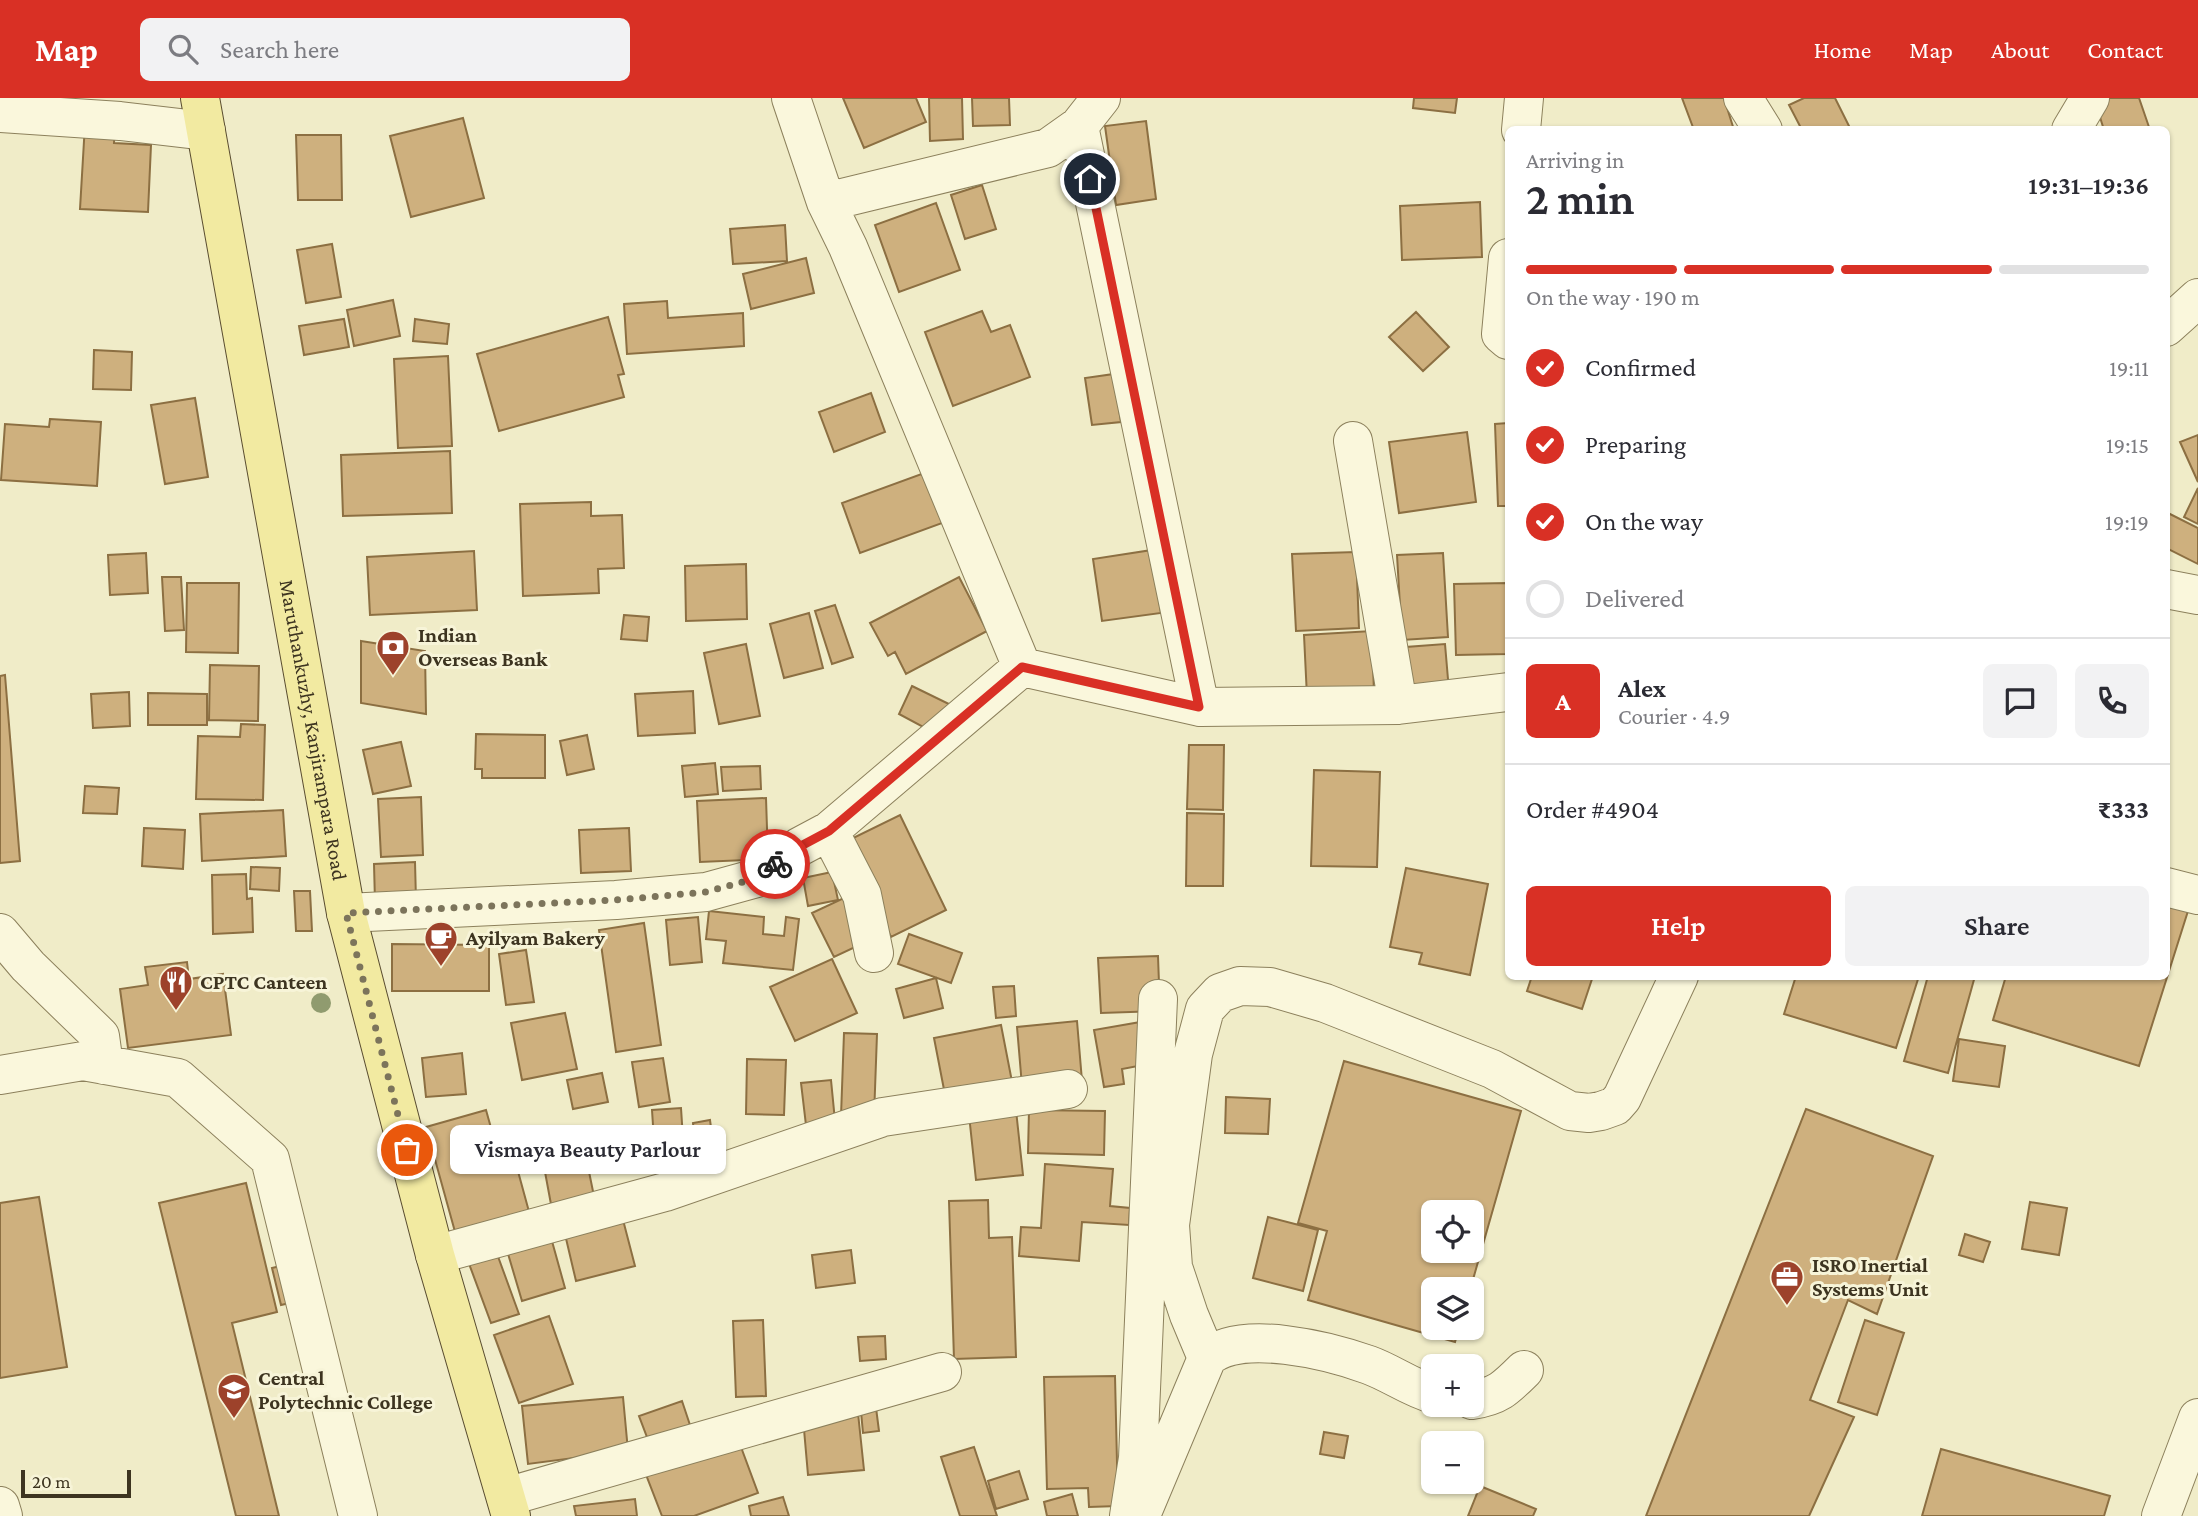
<!DOCTYPE html>
<meta charset="utf-8">
<style>
:root{--surface:#fff;--page:#f2f2f3;--text:#2b2b33;--muted:#7c7c81;--line:#e1e1e2;--accent:#d93025}
body{margin:0;font-family:"Crimson Pro",serif;background:var(--page);color:var(--text);height:100vh;display:flex;flex-direction:column;font-size:26px;white-space:nowrap}
*{box-sizing:border-box;margin:0}
p{font-size:23px;color:var(--muted)}
.icon{flex:none;width:38px;height:38px;fill:none;stroke:currentColor;stroke-width:2;stroke-linecap:round;stroke-linejoin:round}
.map{position:relative;flex:1;overflow:hidden}
.side{position:absolute;left:1505px;top:28px;width:665px;height:854px;display:flex;flex-direction:column;background:var(--surface);border-radius:10px;box-shadow:0 2px 5px #0004}
.side>*{flex:none}
.controls{position:absolute;left:1421px;top:1102px;display:grid;gap:14px}
.controls a{display:grid;place-items:center;width:63px;height:63px;border-radius:10px;background:var(--surface);box-shadow:0 2px 5px #0004;font-size:35px}
.scale{position:absolute;left:21px;bottom:18px;width:110px;box-sizing:border-box;padding-left:7px;border:4px solid #3d3420;border-top:0;font-size:19px;line-height:24px;white-space:nowrap;color:#3d3420;-webkit-text-stroke:5px #f7f4d8;paint-order:stroke}
.pin{position:absolute;display:grid;place-items:center;width:60px;height:60px;color:#fff;margin:-30px;border:4px solid #fff;border-radius:50%;box-shadow:0 2px 7px #0007}
.courier{position:absolute;display:grid;place-items:center;width:70px;height:70px;margin:-35px;border:5px solid #d93025;border-radius:50%;background:#fff;color:#222;box-shadow:0 2px 9px #0007}
.bubble{position:absolute;height:49px;border-radius:10px;background:var(--surface);box-shadow:0 2px 5px #0004;font-size:23px;font-weight:600;line-height:49px;text-align:center}
.headline em{font-style:normal;font-weight:600}
.headline div{display:flex;flex-direction:column-reverse}
.headline{display:flex;align-items:center;justify-content:space-between;height:119px;padding:0 21px}
h1{font-size:46px;font-weight:600;line-height:52px}
.bar{display:grid;grid-template-columns:repeat(4,1fr);gap:10px 7px;align-content:center;height:84px;padding:0 21px}
.bar i{height:9px;border-radius:5px;background:var(--line)}
.bar .current{background:var(--accent)}
.bar p{grid-column:span 4}
.line{display:flex;align-items:center;gap:18px;padding:0 21px;border-top:2px solid var(--line)}
.line div{flex:1}
.round{display:grid;place-items:center;flex:none;width:74px;height:74px;border-radius:10px;background:var(--page)}
ol{padding:0 21px;list-style:none}
li{display:flex;align-items:center;gap:21px;height:77px}
li p{margin-inline-start:auto}
li .icon{padding:7px;border-radius:50%;background:var(--accent);color:#fff;stroke-width:4}
li:last-child{color:var(--muted)}
li i{width:38px;height:38px;border:4px solid var(--line);border-radius:50%}
.button{display:flex;gap:14px;margin-top:auto;padding:14px 21px}
.button a{flex:1;height:80px;border-radius:10px;background:var(--accent);color:#fff;font-size:28px;font-weight:600;line-height:80px;text-align:center}
.button a+a{background:var(--page);color:var(--text)}
header{display:flex;align-items:center;gap:42px;box-sizing:border-box;height:98px;padding:0 35px;background:var(--accent);color:#fff}
header strong{font-size:33px}
nav{display:flex;gap:38px;margin-inline-start:auto;font-size:24px}
.search{width:490px;height:63px;background:var(--page);display:flex;align-items:center;gap:18px;box-sizing:border-box;padding:0 24px;border-radius:10px;color:var(--muted);font-size:26px}
.map>svg:first-child{display:block}
.building{fill:#ceb07e;stroke:#8c6f42;stroke-width:2;fill-rule:evenodd}
.lines{fill:none;stroke-linecap:round;stroke-linejoin:round}
.minor-casing{stroke:#8c805c;stroke-width:40}
.major-casing{stroke:#5a4d30;stroke-width:40}
.minor{stroke:#faf7dc;stroke-width:38}
.major{stroke:#f2eaa1;stroke-width:38}
.tree{fill:#909b6f}
.done{stroke:#7c745b;stroke-width:7;stroke-dasharray:0 12.6}
.route{stroke:#d93025;stroke-width:9}
.labels{text-anchor:middle;stroke-width:6;stroke-linejoin:round;paint-order:stroke}
.poi-label{font-size:21px;font-weight:bold;fill:#3d3420;stroke:#f7f4d8;text-anchor:start}
.street-label{font-size:21px;fill:#3d3420;stroke:#f7f4d8}
</style>
<header>
<strong>Map</strong>
<div class="search"><svg class="icon" aria-label="search" viewBox="0 0 24 24"><circle cx="10" cy="10" r="6"/><path d="M15 15l6 6"/></svg>Search here</div>
<nav><a>Home</a><a>Map</a><a>About</a><a>Contact</a></nav>
</header>
<div class="map">
<svg width="2198" height="1418" viewBox="0 0 2198 1418">
<rect width="100%" height="100%" fill="#f0ecc8"/>
<path class="building" d="M843,0H916L926,24L864,50Z
M929,0H962L963,41L930,43Z
M972,0H1009L1010,27L973,28Z
M1414,0H1457L1455,15L1413,10Z
M1682,0H1724L1734,32H1694Z
M1804,0H1835L1851,32H1802L1789,7Z
M2094,0H2139L2149,29L2140,32H2104Z
M463,20L484,100L411,119L390,38Z
M1146,23L1156,101L1116,107L1105,28Z
M85,26L115,27L114,45L151,47L148,114L80,111Z
M296,37H341L342,102H298Z
M982,87L996,131L965,141L951,97Z
M1480,104L1482,159L1402,162L1400,108Z
M936,105L960,172L899,194L875,127Z
M785,127L787,163L733,166L730,131Z
M332,146L341,199L306,205L297,152Z
M806,160L814,195L751,211L743,176Z
M393,202L400,238L354,248L347,212Z
M667,203L668,220L743,215L744,248L627,256L624,206Z
M982,213L991,234L1010,227L1030,279L953,308L925,234Z
M1416,214L1449,249L1423,273L1389,239Z
M608,219L624,276L618,277L624,299L499,333L477,256Z
M344,221L349,249L304,257L299,228Z
M415,221L449,226L447,246L413,243Z
M94,252L132,254L131,292L93,291Z
M448,258L452,348L398,350L394,261Z
M1114,276L1121,324L1092,327L1085,280Z
M871,295L885,334L834,354L819,314Z
M195,300L208,379L165,386L151,307Z
M50,321L101,324L97,388L1,382L5,326L49,329Z
M1508,325V408H1498L1495,326Z
M1467,334L1476,404L1399,415L1389,344Z
M2198,337V384L2180,344Z
M450,353L452,415L343,418L341,357Z
M927,374L945,424L860,455L842,405Z
M2198,390V426L2184,419Z
M591,404V418L622,417L624,470L598,471L599,495L523,498L520,406Z
M2166,414L2198,430V466L2166,450Z
M1152,452L1161,515L1102,523L1093,461Z
M474,453L477,512L370,517L367,459Z
M1356,454L1359,530L1296,533L1292,456Z
M146,455L148,495L110,497L108,457Z
M1443,455L1448,539L1402,542L1397,457Z
M746,466L747,521L686,523L685,468Z
M162,479H181L184,532L165,533Z
M959,479L987,533L906,576L895,554L888,558L870,525Z
M187,485H239L238,555L186,554Z
M1508,485V556L1456,557L1454,486Z
M835,507L853,559L832,566L815,513Z
M809,515L823,570L784,580L770,526Z
M624,517L649,519L647,543L621,541Z
M1372,533L1374,596L1307,599L1304,537Z
M361,543L425,553L426,616L361,605Z
M746,546L760,618L719,626L704,555Z
M1445,546L1449,593L1410,596L1406,549Z
M210,567L259,568L258,623L209,622Z
M5,577L20,763L0,765V578Z
M912,588L953,608L938,637L899,616Z
M693,593L695,635L638,638L635,596Z
M129,594L130,628L93,630L91,596Z
M148,595L207,596V627H148Z
M241,626L265,627L263,702L196,701L198,638L240,639Z
M476,636L545,637V680H482V671H475Z
M587,637L594,671L567,677L560,643Z
M401,644L411,688L373,696L363,652Z
M1189,647H1224L1223,712L1187,711Z
M715,665L718,696L685,699L682,668Z
M760,668L761,691L723,693L721,669Z
M1314,672L1380,674L1377,769L1311,768Z
M85,688L119,690L117,716L83,715Z
M421,699L423,757L381,759L378,701Z
M766,700L768,761L700,764L697,703Z
M283,712L286,758L202,763L200,716Z
M1187,715L1224,716L1223,788H1186Z
M900,717L946,812L891,839L845,744Z
M144,730L185,732L183,771L142,768Z
M629,730L631,773L581,775L579,732Z
M415,764L416,802L375,804L374,766Z
M251,769L280,770L279,793L250,791Z
M1406,770L1488,786L1470,877L1419,866L1422,855L1390,849Z
M832,774L838,802L808,808L803,780Z
M246,776L247,801L252,800L253,834L213,836L212,777Z
M294,793H310L312,833H296Z
M846,799L868,843L834,859L812,815Z
M2166,807L2188,813L2139,968L1993,922L2006,878H2166Z
M709,813L764,819L763,836L784,838L786,819L799,821L793,872L723,865L726,843L706,841Z
M698,819L702,864L670,867L666,822Z
M644,825L661,947L616,954L599,832Z
M909,836L962,855L951,885L898,866Z
M392,846L489,847V893H392Z
M526,852L534,904L506,907L499,856Z
M1158,858L1160,913L1101,915L1098,860Z
M832,861L857,915L795,943L770,889Z
M187,864L189,881L223,876L231,937L128,950L120,891L148,887L145,869Z
M1532,878H1593L1582,911L1527,893Z
M1796,878H1919L1896,950L1784,916Z
M1928,878H1975L1948,975L1904,963Z
M936,880L943,910L904,920L896,891Z
M1014,888L1016,918L996,920L993,889Z
M565,915L577,971L522,982L511,925Z
M1152,922L1159,964L1122,971L1124,986L1104,989L1094,932Z
M1077,923L1082,983L1022,988L1017,929Z
M1001,927L1014,994L947,1007L934,940Z
M844,935L877,936L874,1019L841,1018Z
M1959,941L2005,948L1999,989L1953,983Z
M462,955L466,996L426,999L422,960Z
M663,960L670,1004L639,1009L632,964Z
M747,961L786,962L784,1017L746,1016Z
M1344,963L1521,1013L1470,1192H1433V1230H1459L1455,1244L1308,1202L1327,1133L1298,1125ZM1433,1115H1472V1153H1433Z
M602,975L608,1004L573,1011L567,982Z
M831,982L835,1023L806,1027L801,985Z
M1226,999L1270,1001L1268,1036L1225,1035Z
M681,1010L684,1056L655,1058L652,1012Z
M1806,1011L1933,1058L1877,1216L1848,1202L1810,1302L1854,1319L1809,1418H1646Z
M486,1012L502,1069L516,1066L531,1121L457,1141L426,1029Z
M1016,1012L1023,1077L976,1082L969,1017Z
M1029,1012L1105,1013L1104,1057L1028,1055Z
M710,1022L714,1052L696,1054L693,1025Z
M587,1064L596,1108L553,1117L545,1074Z
M1045,1066L1113,1071L1110,1108L1130,1110L1129,1127L1082,1124L1079,1163L1019,1158L1021,1129L1041,1130Z
M246,1085L277,1214L232,1225L279,1418H236L159,1105Z
M39,1099L67,1269L0,1280V1105Z
M988,1102L989,1140L1012,1139L1016,1259L954,1261L949,1103Z
M2030,1104L2067,1110L2059,1157L2022,1151Z
M622,1118L635,1168L576,1183L564,1132Z
M1268,1119L1318,1132L1303,1193L1253,1180Z
M550,1136L565,1190L522,1203L506,1149Z
M1965,1136L1990,1144L1983,1164L1959,1157Z
M851,1152L855,1185L816,1190L812,1157Z
M496,1153L519,1216L491,1225L468,1163Z
M293,1165L303,1202L281,1207L272,1170Z
M549,1218L573,1286L519,1305L494,1237Z
M763,1222L766,1298L736,1299L733,1223Z
M1865,1222L1904,1235L1877,1317L1838,1304Z
M885,1238L886,1261L860,1263L858,1239Z
M1115,1278L1118,1408L1089,1409L1088,1390L1047,1391L1044,1279Z
M623,1299L628,1353L528,1366L522,1308Z
M875,1302L879,1333L863,1335L860,1303Z
M682,1303L692,1333L650,1347L639,1318Z
M858,1315L864,1372L808,1377L803,1320Z
M1324,1334L1348,1338L1344,1360L1320,1356Z
M738,1341L758,1395L694,1418H662L645,1374Z
M974,1349L997,1418H960L941,1359Z
M1941,1351L2110,1398L2104,1418H1922Z
M1019,1373L1028,1401L996,1411L988,1383Z
M1480,1388L1536,1411L1533,1418H1468Z
M1072,1396L1078,1418H1047L1044,1404Z
M783,1399L789,1418H751L749,1408Z
M635,1401L637,1418H576L574,1408Z"/>
<g class="lines">
<defs>
<path id="minor" d="M791,0L826,104L848,149L1022,569
M1101,0L1079,28L1200,609
M1743,0L1763,32
M0,15L120,23L206,33
M1521,32L1524,0
M2071,32L2090,0
M826,104L1048,50L1079,28
M1508,160L1501,236L1508,242
M2166,229L2198,200
M1353,343L1398,607
M2166,491L2198,497
M829,733L862,797L874,855
M2166,789L2198,797
M346,815L616,802L706,794L757,780L799,749L829,733L1022,569L1200,609L1398,607L1508,594
M0,835L28,868L100,938L104,967
M0,977L83,963L178,980L270,1061L358,1418
M435,1157L665,1094L883,1019L1068,991
M1207,1260L1189,1217L1173,1169L1170,1127L1193,956L1205,911L1220,895L1240,888L1270,889L1325,905L1492,971L1570,1013L1589,1015L1601,1013L1615,1008L1622,1000L1679,878
M1472,1302C1498,1298 1505,1291 1524,1272
M506,1399L942,1274
M0,1408L3,1418
M1144,1410L1207,1260C1240,1230 1330,1253 1369,1267C1391,1275 1411,1290 1433,1296
M1129,1418L1138,1360L1158,901
M2161,1418L2198,1320"/>
<g id="major">
<path id="s1" d="M200,0L346,815L435,1157L511,1418"/>
</g>
</defs>
<use href="#minor" class="minor-casing"/>
<use href="#major" class="major-casing"/>
<use href="#minor" class="minor"/>
<use href="#major" class="major"/>
</g>
<circle class="tree" cx="321" cy="905" r="10"/>
<g class="lines">
<path class="done" d="M407,1052L346,815L616,802L706,794L757,780L775,766"/>
<path class="route" d="M775,766L799,749L829,733L1022,569L1199,609L1090,81"/>
</g>
<defs>
<symbol id="bank-pin" viewBox="-11 -11 22 30"><path d="M0 17L-7.5 6A9.5 9.5 0 1 1 7.5 6Z" fill="#9d422b" stroke="#f7f4d8"/><path d="M-6-4H6V4H-6ZM0-2.3a2.3 2.3 0 1 0 0 4.6a2.3 2.3 0 1 0 0-4.6Z" fill="#fff"/></symbol>
<symbol id="cafe-pin" viewBox="-11 -11 22 30"><path d="M0 17L-7.5 6A9.5 9.5 0 1 1 7.5 6Z" fill="#9d422b" stroke="#f7f4d8"/><path d="M-5.5-4.5H6V0H3Q3 3.5 0 3.5H-2.5Q-5.5 3.5-5.5 0ZM3-3.2v2h1.7v-2ZM-6 4.5H4V6H-6Z" fill="#fff"/></symbol>
<symbol id="restaurant-pin" viewBox="-11 -11 22 30"><path d="M0 17L-7.5 6A9.5 9.5 0 1 1 7.5 6Z" fill="#9d422b" stroke="#f7f4d8"/><path d="M-5-6h1v4h1v-4h1v4h1v-4h1v5L-1.5 .5V6h-2V.5L-5-1ZM5-6V6H3V1.5H1.5Q1.5-4 5-6Z" fill="#fff"/></symbol>
<symbol id="office-pin" viewBox="-11 -11 22 30"><path d="M0 17L-7.5 6A9.5 9.5 0 1 1 7.5 6Z" fill="#9d422b" stroke="#f7f4d8"/><path d="M-6-3h4V-5.5h4V-3h4V5H-6ZM-1-4.5V-3h2v-1.5ZM-6 0V1H6V0Z" fill="#fff"/></symbol>
<symbol id="university-pin" viewBox="-11 -11 22 30"><path d="M0 17L-7.5 6A9.5 9.5 0 1 1 7.5 6Z" fill="#9d422b" stroke="#f7f4d8"/><path d="M0-5L7-2L0 1L-7-2ZM-4 1L0 2.5L4 1V4Q0 6-4 4Z" fill="#fff"/></symbol>
</defs>
<g fill-rule="evenodd">
<use href="#bank-pin" x="374" y="530" width="38" height="52"/>
<use href="#cafe-pin" x="422" y="821" width="38" height="52"/>
<use href="#restaurant-pin" x="157" y="865" width="38" height="52"/>
<use href="#office-pin" x="1768" y="1160" width="38" height="52"/>
<use href="#university-pin" x="215" y="1273" width="38" height="52"/>
</g>
<g class="labels">
<g class="poi-label">
<text x="418" y="544">Indian<tspan x="418" dy="24">Overseas Bank</tspan></text>
<text x="466" y="847">Ayilyam Bakery</text>
<text x="200" y="891">CPTC Canteen</text>
<text x="1812" y="1174">ISRO Inertial<tspan x="1812" dy="24">Systems Unit</tspan></text>
<text x="258" y="1287">Central<tspan x="258" dy="24">Polytechnic College</tspan></text>
</g>
<g class="street-label">
<text dy="7" stroke="none"><textPath href="#s1" startOffset="642">Maruthankuzhy, Kanjirampara Road</textPath></text>
</g>
</g>
</svg>
<div class="controls">
<a><svg class="icon" aria-label="locate" viewBox="0 0 24 24"><circle cx="12" cy="12" r="6"/><path d="M12 2v4M12 18v4M2 12h4M18 12h4"/></svg></a>
<a><svg class="icon" aria-label="layers" viewBox="0 0 24 24"><path d="M12 4l9 5-9 5-9-5zM3 14l9 5 9-5"/></svg></a>
<a>+</a>
<a>−</a>
</div>
<div class="scale">20 m</div>
<div class="pin" style="left:407px;top:1052px;background:#ea580c"><svg class="icon" aria-label="bag" viewBox="0 0 24 24"><path d="M5 8h14l-1 12H6zM9 8a3 3 0 0 1 6 0"/></svg></div>
<div class="pin" style="left:1090px;top:81px;background:#1f2937"><svg class="icon" aria-label="home" viewBox="0 0 24 24"><path d="M3 11l9-7 9 7M6 9v11h12V9"/></svg></div>
<div class="courier" style="left:775px;top:766px"><svg class="icon" aria-label="bike" viewBox="0 0 24 24"><circle cx="6" cy="16" r="4"/><circle cx="18" cy="16" r="4"/><path d="M6 16l4-8h5l3 8M10 8l3 8H6M13 5h3"/></svg></div>
<div class="bubble" style="left:450px;top:1027px;width:276px">Vismaya Beauty Parlour</div>
<section class="side">
<div class="headline"><div><h1>2 min</h1><p>Arriving in</p></div><em>19:31–19:36</em></div>
<div class="bar"><i class="current"></i><i class="current"></i><i class="current"></i><i></i><p>On the way · 190 m</p></div>
<ol>
<li><svg class="icon" aria-label="check" viewBox="0 0 24 24"><path d="M5 12l5 5 9-10"/></svg>Confirmed<p>19:11</p></li>
<li><svg class="icon" aria-label="check" viewBox="0 0 24 24"><path d="M5 12l5 5 9-10"/></svg>Preparing<p>19:15</p></li>
<li><svg class="icon" aria-label="check" viewBox="0 0 24 24"><path d="M5 12l5 5 9-10"/></svg>On the way<p>19:19</p></li>
<li><i></i>Delivered</li>
</ol>
<div class="line" style="height:126px"><b class="round" style="background:var(--accent);color:#fff">A</b><div><b>Alex</b><p>Courier · 4.9</p></div><a class="round"><svg class="icon" aria-label="chat" viewBox="0 0 24 24"><path d="M4 5h16v11H9l-5 4z"/></svg></a><a class="round"><svg class="icon" aria-label="phone" viewBox="0 0 24 24"><path d="M5 4h4l2 5-3 2q2 4 5 5l2-3 5 2v4C11 20 4 13 5 4z"/></svg></a></div>
<div class="line" style="height:91px"><div>Order #4904</div><b>₹333</b></div>
<div class="button"><a>Help</a><a>Share</a></div>
</section>
</div>
